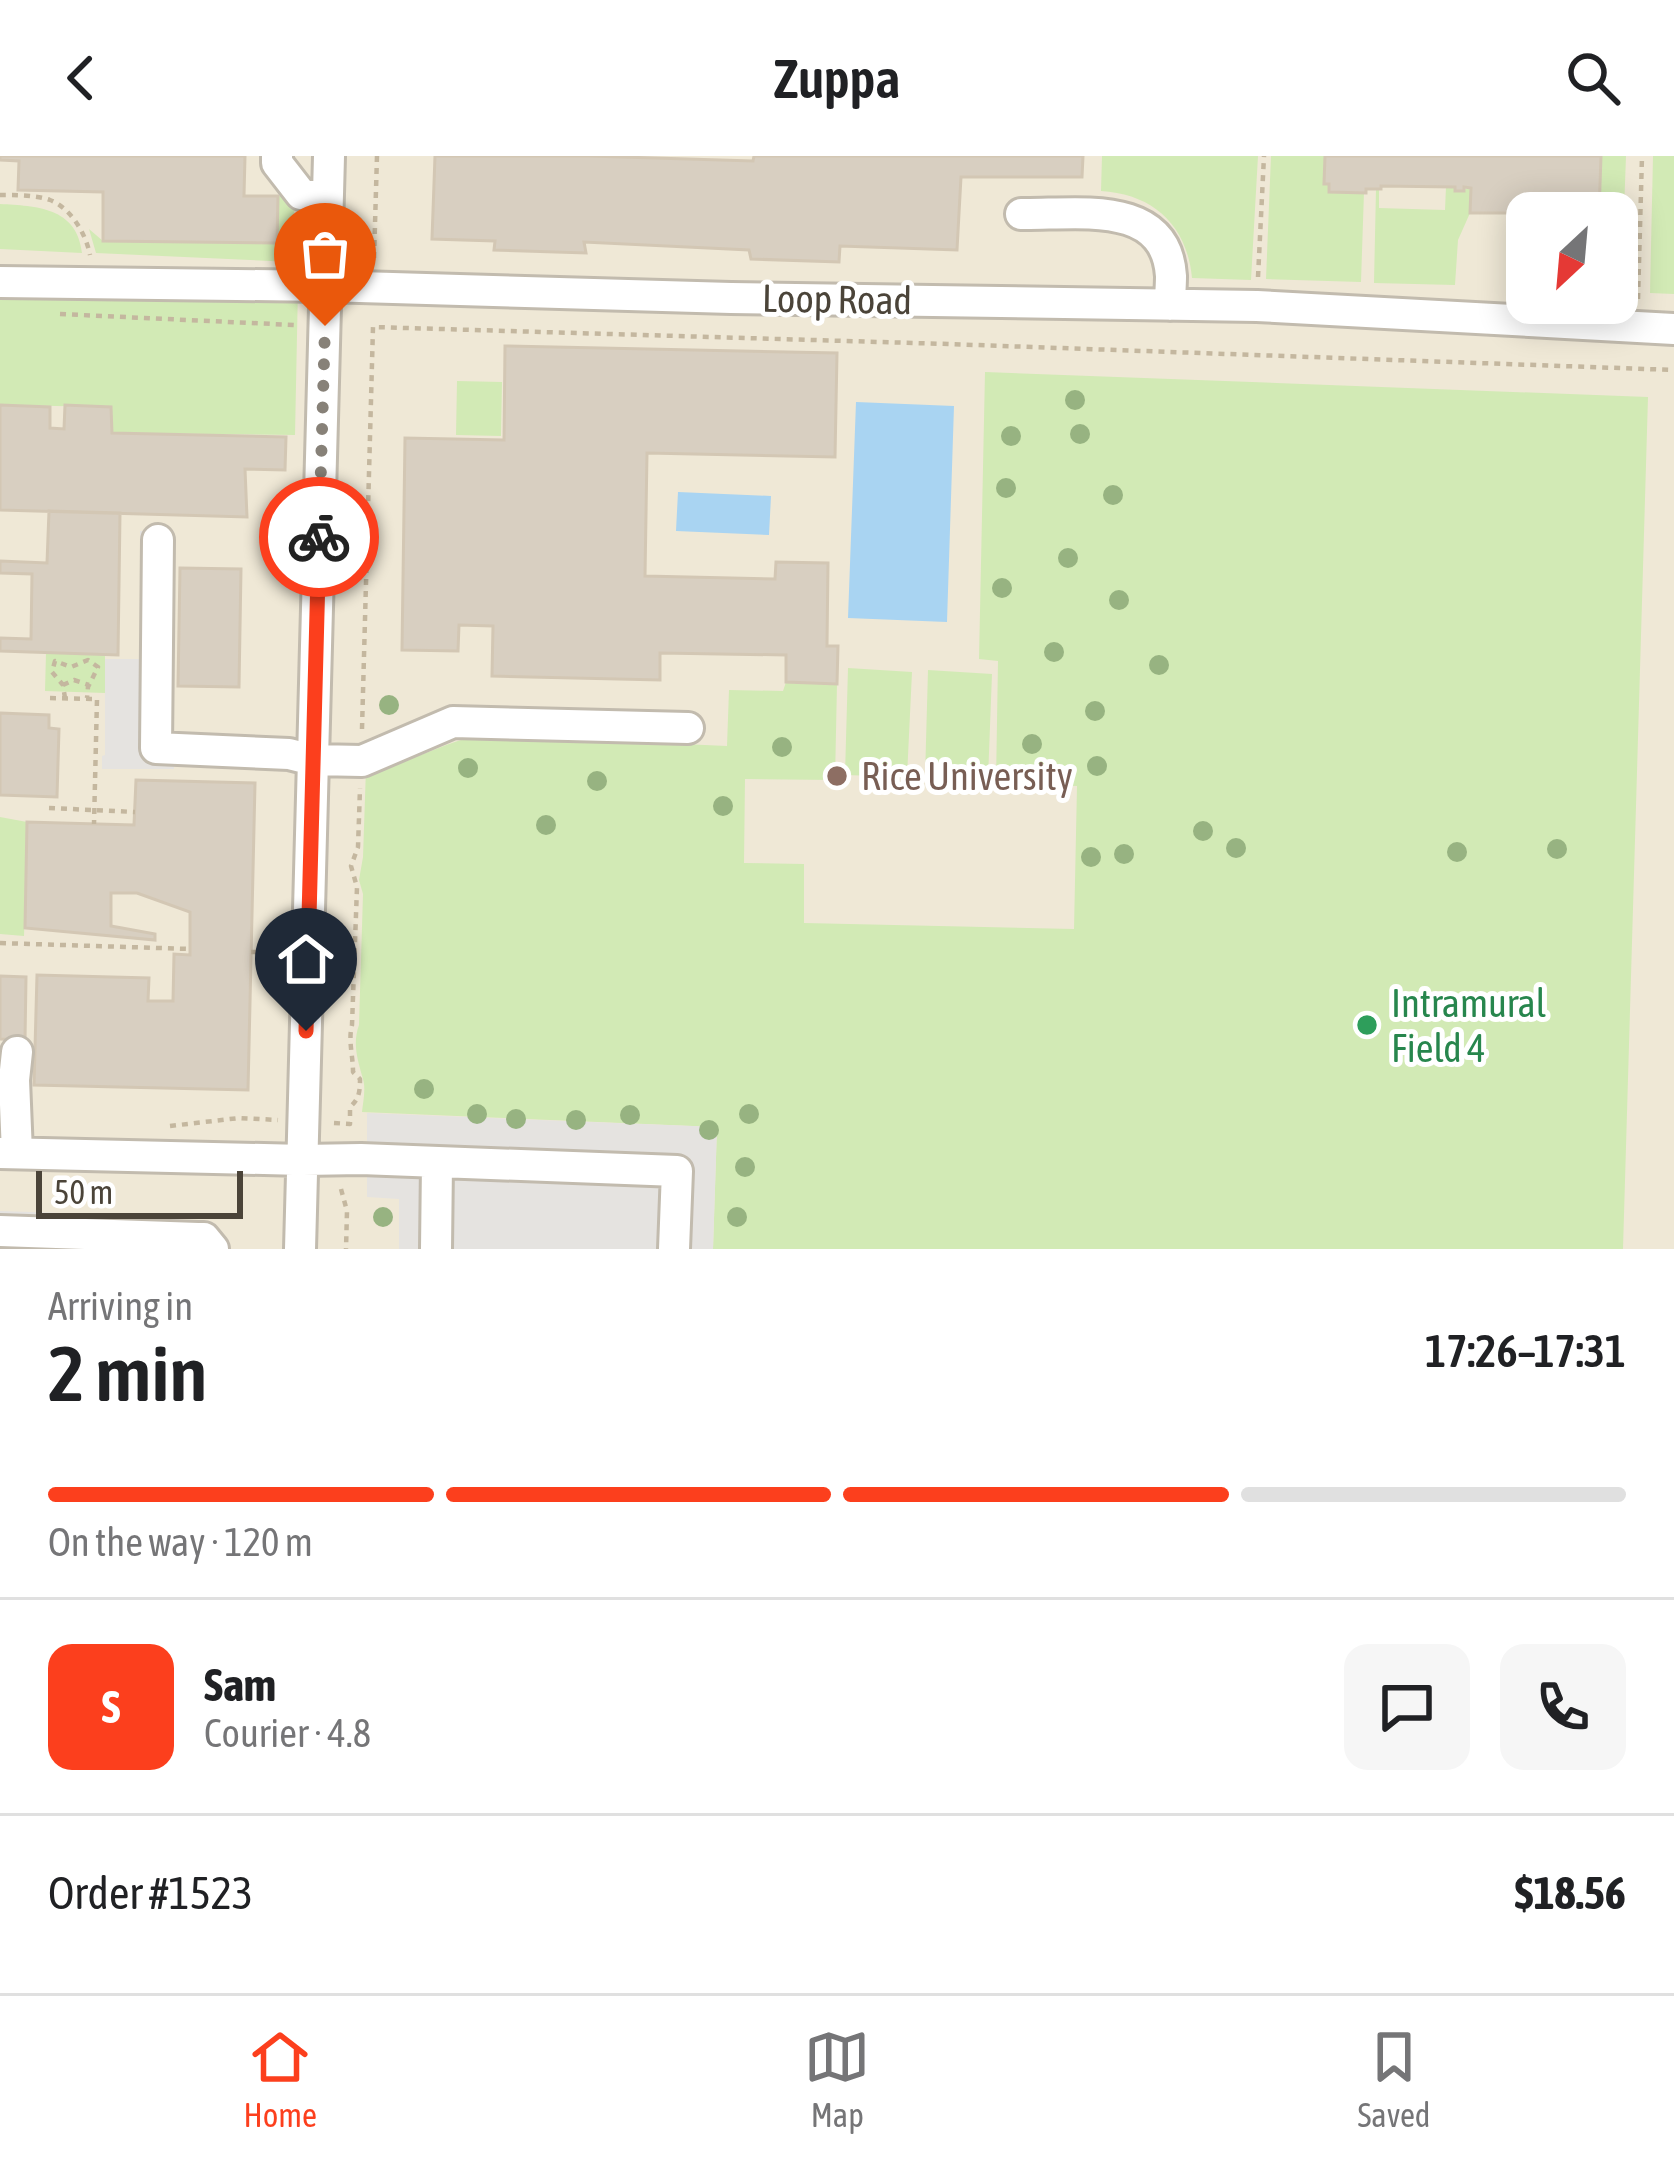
<!DOCTYPE html>
<meta charset="utf-8">
<style>
:root{--surface:#fff;--page:#f6f6f6;--text:#202124;--muted:#757577;--line:#e0e0e0;--accent:#fc3f1d}
body{margin:0;font-family:"Asap Condensed",sans-serif;background:var(--page);color:var(--text);height:100vh;display:flex;flex-direction:column;font-size:45px;white-space:nowrap}
*{box-sizing:border-box;margin:0}
p{font-size:39px;color:var(--muted)}
.icon{flex:none;width:66px;height:66px;fill:none;stroke:currentColor;stroke-width:2;stroke-linecap:round;stroke-linejoin:round}
.map{position:relative;height:1093px;overflow:hidden}
.side{display:flex;flex-direction:column;background:var(--surface);flex:1}
.side>*{flex:none}
.needle{width:78px;rotate:206deg}
.tools{position:absolute;left:1506px;top:36px;display:grid;gap:24px}
.tools a{display:grid;place-items:center;width:132px;height:132px;border-radius:24px;background:var(--surface);box-shadow:0 6px 30px #0003;font-size:60px}
.scale{position:absolute;left:36px;bottom:30px;width:207px;box-sizing:border-box;padding-left:12px;border:6px solid #4b4439;border-top:0;font-size:33px;line-height:42px;white-space:nowrap;color:#4b4439;-webkit-text-stroke:9px #fff;paint-order:stroke}
.pin{position:absolute;display:grid;place-items:center;width:102px;height:102px;color:#fff;margin:-123px -51px;border-radius:50% 50% 50% 0;rotate:-45deg;box-shadow:0 0 12px #0007}
.pin .icon{rotate:45deg}
.courier{position:absolute;display:grid;place-items:center;width:120px;height:120px;margin:-60px;border:9px solid #fc3f1d;border-radius:50%;background:#fff;color:#222;box-shadow:0 3px 15px #0007}
.overview em{font-style:normal;font-weight:600}
.overview div{display:flex;flex-direction:column-reverse}
.overview{display:flex;align-items:center;justify-content:space-between;height:204px;padding:0 48px}
h1{font-size:78px;font-weight:600;line-height:90px}
.bar{display:grid;grid-template-columns:repeat(4,1fr);gap:18px 12px;align-content:center;height:144px;padding:0 48px}
.bar i{height:15px;border-radius:9px;background:var(--line)}
.bar .active{background:var(--accent)}
.bar p{grid-column:span 4}
.line{display:flex;align-items:center;gap:30px;padding:0 48px;border-top:3px solid var(--line)}
.line div{flex:1}
.round{display:grid;place-items:center;flex:none;width:126px;height:126px;border-radius:24px;background:var(--page)}
header{display:flex;justify-content:space-between;align-items:center;height:156px;padding:0 48px;background:var(--surface);font-size:54px;font-weight:600}
.tab-bar{display:flex;justify-content:space-around;align-items:center;height:168px;border-top:3px solid var(--line);background:var(--surface);font-size:33px;color:var(--muted)}
.tab-bar a{display:grid;justify-items:center;gap:6px}
.tab-bar .active{color:var(--accent)}
.map>svg:first-child{display:block}
.education{fill:#efe8d6;fill-rule:evenodd}
.green{fill:#d2eab5}
.parking{fill:#e5e3e0}
.water{fill:#a9d4f2}
.building{fill:#d8cfc1;stroke:#d3c7b4;stroke-width:3}
.lines{fill:none;stroke-linecap:round;stroke-linejoin:round}
.minor-casing{stroke:#c2bbae;stroke-width:36}
.path{stroke:#c4b79f;stroke-width:4.5;stroke-dasharray:6 6;stroke-linecap:butt}
.minor{stroke:#fff;stroke-width:30}
.tree{fill:#97b381}
.done{stroke:#878178;stroke-width:12;stroke-dasharray:0 21.6}
.route{stroke:#fc3f1d;stroke-width:15}
.education-dot{fill:#8d6e63;stroke:#fff;stroke-width:4.5}
.leisure-dot{fill:#2e9e5b;stroke:#fff;stroke-width:4.5}
.labels{text-anchor:middle;stroke-width:10;stroke-linejoin:round;paint-order:stroke}
.street-label{font-size:39px;fill:#4b4439;stroke:#fff}
.education-label{font-size:39px;fill:#785e54;stroke:#fff;text-anchor:start}
.leisure-label{font-size:39px;fill:#27864d;stroke:#fff;text-anchor:start}
</style>
<header><svg class="icon" aria-label="back" viewBox="0 0 24 24"><path d="M15 5l-7 7 7 7"/></svg>Zuppa<svg class="icon" aria-label="search" viewBox="0 0 24 24"><circle cx="10" cy="10" r="6"/><path d="M15 15l6 6"/></svg></header>
<div class="map">
<svg width="1674" height="1093" viewBox="0 0 1674 1093">
<rect width="100%" height="100%" fill="#f6f3ec"/>
<path class="education" d="M0,0H1674V1093H0ZM1527,57H1617V147H1527Z"/>
<path class="green" d="M1102,0H1258L1251,124L1192,122C1187,68 1152,38 1101,35Z
M1271,0H1325L1324,28H1329V36H1364L1361,126L1266,123Z
M1601,0H1626L1621,137L1617,136V57H1599Z
M1653,0H1674V138L1650,137Z
M1446,31H1455L1456,35L1471,32L1470,57L1458,84L1455,129L1374,127L1376,33H1379V52L1445,54Z
M295,39L292,106L96,97L89,73L103,85L276,87L278,40Z
M0,48C36,50 77,51 82,97L0,93Z
M0,126L298,130L295,279L112,277L111,251L0,249Z
M985,216L1648,241L1623,1093H713L717,971L362,956C363,946 366,933 363,923C358,905 352,888 359,869L363,738L359,724L363,701L366,612C401,612 442,587 479,579L727,590L729,534L783,535L786,526L837,528L835,624L745,623L744,707L804,708V767L1074,773L1077,630L996,627L998,505L979,503Z
M457,225L502,226L501,280L456,279Z
M46,497L105,498V537L45,535Z
M848,512L912,516L907,621L845,619Z
M928,514L992,518L988,623L925,622Z
M0,661L27,666L24,780L0,778Z"/>
<path class="parking" d="M140,375H174V613H102V600L105,599V503H140Z
M367,957L717,971L713,1093H399V1043L367,1041Z
M0,1055L179,1061L178,1093H0Z"/>
<path class="water" d="M856,246L954,250L947,466L848,462Z
M678,336L771,340L769,379L676,375Z"/>
<path class="building" d="M0,0H245L244,40H278L277,87L103,85V36L18,34L19,5L0,4Z
M435,0H589L753,5L754,0H1083L1082,21H961L957,94L840,90L839,106L751,103L749,94L584,86L586,97L494,94L495,85L432,83Z
M1325,0H1601L1599,57H1470L1471,32L1464,31V35H1455V31L1381,30V33H1366V37L1329,36V28H1324Z
M505,190L837,197L835,301L647,297L645,420L775,423L776,406L828,407L827,490H838L837,528L786,526V499L660,497V524L492,520L493,470L459,469L458,495L402,494L405,282L504,284Z
M0,249L50,251V272L64,273L65,249L111,251L112,277L286,281L285,314L245,313L247,361L0,354Z
M49,355L120,357L118,499L0,495V482L31,483L32,418L0,417V405L47,407Z
M180,412L241,413L239,531L178,530Z
M0,557L49,559V572L59,573L57,641L0,639Z
M136,624L255,627L248,934L34,929L37,819L149,822L148,845H173L174,798L190,799V756L137,737H111V770L155,778V784L25,772L27,666L134,669Z
M0,820L26,821L25,884L0,883Z"/>
<g class="lines">
<defs>
<path id="minor" d="M277,0V7L301,38L327,43
M1021,58C1076,59 1166,42 1171,120C1171,129 1170,139 1170,149
M0,126L326,130L731,142L1257,150L1674,173
M158,384L156,592L289,598L313,604L362,605L453,566L688,572
M17,896L14,924L17,997
M0,997L303,1004L361,1003L677,1015L674,1093
M0,1075L198,1082H204L213,1093
M300,1093L329,0
M436,1093L437,1007"/>
</defs>
<use href="#minor" class="minor-casing"/>
<path class="path" d="M0,39C15,39 36,39 50,44C71,52 86,78 90,99
M374,102L377,0
M1258,121L1264,0
M1638,143L1642,0
M60,158L294,169
M63,529L74,524L89,529
M50,542L97,543L94,668
M65,542L63,529L52,516L55,505L71,511L88,504L98,511L88,531L87,542
M362,573L373,171L948,188L1674,214
M49,652L135,656
M0,787L190,793
M251,796H280
M334,967L350,968V951C359,943 360,936 360,923L353,916C353,899 348,885 352,869L357,731L351,710L358,691L360,632
M170,970L239,962L278,964
M341,1033L347,1055L346,1093"/>
<use href="#minor" class="minor"/>
</g>
<g class="tree">
<circle cx="1075" cy="244" r="10"/>
<circle cx="1080" cy="278" r="10"/>
<circle cx="1011" cy="280" r="10"/>
<circle cx="1006" cy="332" r="10"/>
<circle cx="1113" cy="339" r="10"/>
<circle cx="1068" cy="402" r="10"/>
<circle cx="1002" cy="432" r="10"/>
<circle cx="1119" cy="444" r="10"/>
<circle cx="1054" cy="496" r="10"/>
<circle cx="1159" cy="509" r="10"/>
<circle cx="389" cy="549" r="10"/>
<circle cx="1095" cy="555" r="10"/>
<circle cx="1032" cy="588" r="10"/>
<circle cx="782" cy="591" r="10"/>
<circle cx="1097" cy="610" r="10"/>
<circle cx="468" cy="612" r="10"/>
<circle cx="597" cy="625" r="10"/>
<circle cx="723" cy="650" r="10"/>
<circle cx="546" cy="669" r="10"/>
<circle cx="1203" cy="675" r="10"/>
<circle cx="1236" cy="692" r="10"/>
<circle cx="1557" cy="693" r="10"/>
<circle cx="1457" cy="696" r="10"/>
<circle cx="1124" cy="698" r="10"/>
<circle cx="1091" cy="701" r="10"/>
<circle cx="424" cy="933" r="10"/>
<circle cx="477" cy="958" r="10"/>
<circle cx="749" cy="958" r="10"/>
<circle cx="630" cy="959" r="10"/>
<circle cx="516" cy="963" r="10"/>
<circle cx="576" cy="964" r="10"/>
<circle cx="709" cy="974" r="10"/>
<circle cx="745" cy="1011" r="10"/>
<circle cx="383" cy="1061" r="10"/>
<circle cx="737" cy="1061" r="10"/>
</g>
<g class="lines">
<path class="done" d="M319,381L325,170"/>
<path class="route" d="M306,875L319,381"/>
</g>
<circle class="education-dot" cx="837" cy="620" r="12"/>
<circle class="leisure-dot" cx="1367" cy="869" r="12"/>
<g class="labels">
<g class="street-label">
<text transform="translate(837 143) rotate(1)" y="14">Loop Road</text>
</g>
<g class="education-label">
<text x="861" y="634">Rice University</text>
</g>
<g class="leisure-label">
<text x="1391" y="861">Intramural<tspan x="1391" dy="45">Field 4</tspan></text>
</g>
</g>
</svg>
<div class="tools">
<a><svg class="needle" viewBox="-14 -14 28 28"><path d="M0-13l5 13h-10z" fill="#e53935"/><path d="M0 13l5-13h-10z" fill="#757577"/></svg></a>
</div>
<div class="scale">50 m</div>
<div class="pin" style="left:325px;top:170px;background:#ea580c"><svg class="icon" aria-label="bag" viewBox="0 0 24 24"><path d="M5 8h14l-1 12H6zM9 8a3 3 0 0 1 6 0"/></svg></div>
<div class="pin" style="left:306px;top:875px;background:#1f2937"><svg class="icon" aria-label="home" viewBox="0 0 24 24"><path d="M3 11l9-7 9 7M6 9v11h12V9"/></svg></div>
<div class="courier" style="left:319px;top:381px"><svg class="icon" aria-label="bike" viewBox="0 0 24 24"><circle cx="6" cy="16" r="4"/><circle cx="18" cy="16" r="4"/><path d="M6 16l4-8h5l3 8M10 8l3 8H6M13 5h3"/></svg></div>
</div>
<section class="side">
<div class="overview"><div><h1>2 min</h1><p>Arriving in</p></div><em>17:26–17:31</em></div>
<div class="bar"><i class="active"></i><i class="active"></i><i class="active"></i><i></i><p>On the way · 120 m</p></div>
<div class="line" style="height:216px"><b class="round" style="background:var(--accent);color:#fff">S</b><div><b>Sam</b><p>Courier · 4.8</p></div><a class="round"><svg class="icon" aria-label="chat" viewBox="0 0 24 24"><path d="M4 5h16v11H9l-5 4z"/></svg></a><a class="round"><svg class="icon" aria-label="phone" viewBox="0 0 24 24"><path d="M5 4h4l2 5-3 2q2 4 5 5l2-3 5 2v4C11 20 4 13 5 4z"/></svg></a></div>
<div class="line" style="height:156px"><div>Order #1523</div><b>$18.56</b></div>
</section>
<nav class="tab-bar">
<a class="active"><svg class="icon" aria-label="home" viewBox="0 0 24 24"><path d="M3 11l9-7 9 7M6 9v11h12V9"/></svg>Home</a>
<a><svg class="icon" aria-label="map" viewBox="0 0 24 24"><path d="M3 6l6-2 6 2 6-2v14l-6 2-6-2-6 2zM9 4v14M15 6v14"/></svg>Map</a>
<a><svg class="icon" aria-label="saved" viewBox="0 0 24 24"><path d="M7 4h10v16l-5-4-5 4z"/></svg>Saved</a>
</nav>
